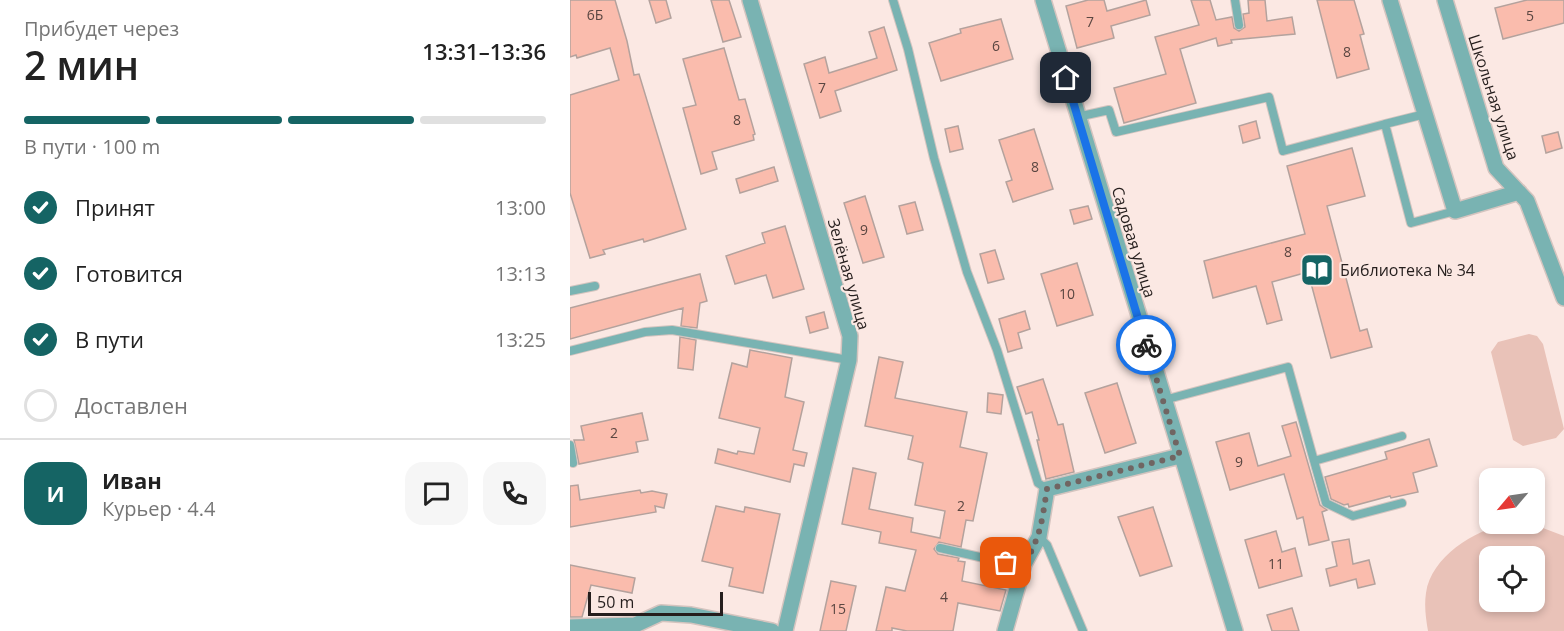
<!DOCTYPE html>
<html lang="ru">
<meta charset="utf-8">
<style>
:root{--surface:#fff;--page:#f6f6f6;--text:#222;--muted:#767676;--line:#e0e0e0;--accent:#156464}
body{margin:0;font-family:"Open Sans",sans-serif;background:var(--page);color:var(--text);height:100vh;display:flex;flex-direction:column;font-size:22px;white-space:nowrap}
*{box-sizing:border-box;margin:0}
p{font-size:20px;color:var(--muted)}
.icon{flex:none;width:33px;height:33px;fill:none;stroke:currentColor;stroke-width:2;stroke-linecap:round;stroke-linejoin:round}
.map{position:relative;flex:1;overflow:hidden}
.side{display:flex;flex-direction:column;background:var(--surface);width:570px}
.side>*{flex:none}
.needle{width:39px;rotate:241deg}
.controls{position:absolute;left:909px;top:468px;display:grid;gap:12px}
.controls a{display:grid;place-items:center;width:66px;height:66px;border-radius:12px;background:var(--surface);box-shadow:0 3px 9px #0003;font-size:30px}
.scale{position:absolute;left:18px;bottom:15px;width:135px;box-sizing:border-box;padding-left:6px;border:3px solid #251e1d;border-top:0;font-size:16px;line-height:21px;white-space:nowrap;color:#251e1d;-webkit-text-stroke:4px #fbe8e3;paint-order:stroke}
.pin{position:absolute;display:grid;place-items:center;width:51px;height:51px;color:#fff;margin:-26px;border-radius:12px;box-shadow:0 3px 9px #0006}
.courier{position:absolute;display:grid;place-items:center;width:60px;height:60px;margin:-30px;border:4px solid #1a73e8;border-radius:50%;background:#fff;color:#222;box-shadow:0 2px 8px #0007}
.overview em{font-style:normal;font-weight:600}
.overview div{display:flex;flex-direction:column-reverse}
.overview{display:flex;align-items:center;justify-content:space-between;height:102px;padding:0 24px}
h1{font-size:39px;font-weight:600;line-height:45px}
.bar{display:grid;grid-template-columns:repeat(4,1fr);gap:9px 6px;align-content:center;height:72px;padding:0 24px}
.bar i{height:8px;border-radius:4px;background:var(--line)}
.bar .current{background:var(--accent)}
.bar p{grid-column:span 4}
.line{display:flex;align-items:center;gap:15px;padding:0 24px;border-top:2px solid var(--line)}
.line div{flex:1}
.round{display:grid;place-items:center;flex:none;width:63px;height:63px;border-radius:18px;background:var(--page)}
ol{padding:0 24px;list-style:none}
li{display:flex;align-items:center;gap:18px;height:66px}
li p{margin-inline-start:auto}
li .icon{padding:6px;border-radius:50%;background:var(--accent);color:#fff;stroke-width:4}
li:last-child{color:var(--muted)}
li i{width:33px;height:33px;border:3px solid var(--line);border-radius:50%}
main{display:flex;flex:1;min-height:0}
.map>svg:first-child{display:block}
.green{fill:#e9c2b8;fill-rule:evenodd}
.building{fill:#fabcad;stroke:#b4a29d;stroke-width:1.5}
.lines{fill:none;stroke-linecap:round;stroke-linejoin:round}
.service-casing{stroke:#d4c4bf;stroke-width:10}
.minor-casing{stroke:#d4c4bf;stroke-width:18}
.service{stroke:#79b3b2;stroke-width:8}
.minor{stroke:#79b3b2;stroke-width:15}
.done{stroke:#706562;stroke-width:6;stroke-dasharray:0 10.8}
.route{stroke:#1a73e8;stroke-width:8}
.labels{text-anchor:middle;stroke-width:4.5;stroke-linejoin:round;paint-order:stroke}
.number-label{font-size:14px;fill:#5a4641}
.street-label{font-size:16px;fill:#251e1d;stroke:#fbe8e3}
.poi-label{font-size:16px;fill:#251e1d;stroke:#fbe8e3;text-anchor:start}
</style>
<main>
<section class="side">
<div class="overview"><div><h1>2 мин</h1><p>Прибудет через</p></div><em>13:31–13:36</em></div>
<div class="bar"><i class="current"></i><i class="current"></i><i class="current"></i><i></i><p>В пути · 100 m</p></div>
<ol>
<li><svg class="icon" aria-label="check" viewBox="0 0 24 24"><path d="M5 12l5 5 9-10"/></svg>Принят<p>13:00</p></li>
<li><svg class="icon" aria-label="check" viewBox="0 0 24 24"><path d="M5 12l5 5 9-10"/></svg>Готовится<p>13:13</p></li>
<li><svg class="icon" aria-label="check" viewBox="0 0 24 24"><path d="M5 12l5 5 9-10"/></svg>В пути<p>13:25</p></li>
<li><i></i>Доставлен</li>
</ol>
<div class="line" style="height:108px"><b class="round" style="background:var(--accent);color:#fff">И</b><div><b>Иван</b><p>Курьер · 4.4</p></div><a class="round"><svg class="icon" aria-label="chat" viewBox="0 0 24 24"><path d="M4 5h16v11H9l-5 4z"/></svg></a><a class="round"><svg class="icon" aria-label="phone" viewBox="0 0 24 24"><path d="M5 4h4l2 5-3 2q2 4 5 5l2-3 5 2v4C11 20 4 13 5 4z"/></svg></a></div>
</section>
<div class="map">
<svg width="994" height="631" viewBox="0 0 994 631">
<rect width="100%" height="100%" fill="#fbe8e3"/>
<path class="green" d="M959,334L967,336L973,344L994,429L986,438L953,446L943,440L921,352L928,342Z
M937,524L965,525L994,536V631H858C856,619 854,606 856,593C861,557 904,530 937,524ZM964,556V602H920V556Z"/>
<path class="building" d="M0,0H45L57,41L64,75L69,74L116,229L74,242L73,239L33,250L35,254L20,258L0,193V95L49,80L40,48L7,58L6,55L0,57Z
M79,0H96L101,18L86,23Z
M141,0H159L171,37L153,42Z
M518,0H534L537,11L576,0L580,15L541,26L544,38L507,48L496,6Z
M621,0H640L646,20L662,17L664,28L669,31L675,27L673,14L679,13L678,0H695L697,21L722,17L725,34L661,40L662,43L648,46L646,38L610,49L626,103L554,123L544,88L596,74L585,37L629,25Z
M747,0H784L794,34L790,35L799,69L767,78Z
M957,0H994V23L933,39L925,8Z
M431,19L443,59L371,81L359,43L391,33L390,29Z
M314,27L327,70L265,91L271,111L250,118L234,64L255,57L259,73L307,58L299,32Z
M154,48L169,100L175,99L185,134L183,135L184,140L142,152L147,169L131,174L113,108L126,105L113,59Z
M686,121L690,138L673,143L669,126Z
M388,126L393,149L380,152L375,129Z
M464,129L483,189L443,202L436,182L442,180L429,140Z
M988,132L992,148L976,153L972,136Z
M782,148L795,196L757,206L790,331L797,329L802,347L761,358L738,272L702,282L712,320L697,324L686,286L643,298L634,261L735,234L717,166Z
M204,167L208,181L170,193L166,179Z
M295,196L314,257L293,263L274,203Z
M345,202L353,230L337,234L329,206Z
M518,206L522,219L504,224L500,210Z
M215,226L234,289L203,298L196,275L165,284L156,256L195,243L192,233Z
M425,250L434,279L418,283L410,254Z
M507,263L523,315L487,326L471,274Z
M130,274L137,301L130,303L127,328L111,326L113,308L0,339V308Z
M455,311L460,329L448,333L452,348L438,352L429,319Z
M254,312L258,328L240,333L236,317Z
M110,337L126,340L123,370L108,368Z
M180,350L222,358L215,397L234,402L223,450L237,453L234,466L224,464L220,482L145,463L148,449L167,454L168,451L184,454L190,428L149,418L162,363L177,367Z
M309,357L333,362L325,398L397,412L390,447L417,453L403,521L396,520L391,547L369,542L364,549L368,554L389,558L388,561L395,562L392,581L436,590L430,611L388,603L383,631H337L322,628V631H306L316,587L335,591L346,550L309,543L311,532L272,524L283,468L306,473L299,509L343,518L341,532L370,538L375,511L345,505L353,463L338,459L343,436L295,426Z
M473,379L488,425L493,424L504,472L476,479L467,440H469L462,412L456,414L447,387Z
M547,383L566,443L535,453L515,393Z
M418,393L433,395L431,414L417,412Z
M72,413L78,440L66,442L68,452L9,464L4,440H14L11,426Z
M726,422L750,505L757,510L752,512L759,540L739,545L733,517L727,519L714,474L660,490L646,442L679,433L688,466L721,456L712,426Z
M859,439L867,466L843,473L848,492L821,498L820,496L779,507L778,504L774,505L761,499L755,477L817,459L815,452Z
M8,485L10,500L70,490L71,493L82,491L97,494L94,508L85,506L86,512L0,527V486Z
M146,506L174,512L175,507L210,514L193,593L159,586L163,568L132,561Z
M583,507L602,566L570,576L548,517Z
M706,531L712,552L725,548L732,576L689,588L675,540Z
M779,539L783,564L799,560L805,584L788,588L786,579L760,586L756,569L767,566L762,542Z
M0,565L65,578L62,593L21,585L12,617H0Z
M261,581L286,586L276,631H250Z
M722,608L729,631H702L697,615Z"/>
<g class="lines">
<defs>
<path id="service" d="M323,0L338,49L364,158L397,272L427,350L468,483L477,489
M665,0L669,25
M507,117L539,110L546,132L699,97L713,151L815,124L841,223L885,211
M815,124L855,114
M0,291L25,286
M0,351L75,332L102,330L279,360
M594,400L718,367L744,461L832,436
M0,445L3,463
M744,461L756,503L783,516L832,503
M469,537L477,545L513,631
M370,548L436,563L454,564"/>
<path id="minor" d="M180,0L280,336L279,360L215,631
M473,0L665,631
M820,0L885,211L949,192
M875,0L926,168L957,201L994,298
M0,627L65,625L91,613L121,615L202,631
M435,631L454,564L469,537L477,489L610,456"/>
</defs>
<use href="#service" class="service-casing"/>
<use href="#minor" class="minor-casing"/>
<use href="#service" class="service"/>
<use href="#minor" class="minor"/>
</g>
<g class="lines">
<path class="done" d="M436,563L454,564C471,537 472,520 477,489L610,456L576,345"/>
<path class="route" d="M496,78L576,345"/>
</g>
<defs>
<symbol id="library-square" viewBox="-11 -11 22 22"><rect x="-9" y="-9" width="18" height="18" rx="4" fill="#156464" stroke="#fbe8e3"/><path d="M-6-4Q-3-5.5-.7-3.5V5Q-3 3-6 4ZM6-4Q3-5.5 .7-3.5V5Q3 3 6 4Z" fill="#fff"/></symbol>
</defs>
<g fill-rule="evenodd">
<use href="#library-square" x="728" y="251" width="38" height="38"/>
</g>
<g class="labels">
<g class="number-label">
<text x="25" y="20">6Б</text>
<text x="960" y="21">5</text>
<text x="520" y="27">7</text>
<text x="426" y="51">6</text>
<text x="777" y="57">8</text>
<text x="252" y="93">7</text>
<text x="167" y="125">8</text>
<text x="465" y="172">8</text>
<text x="294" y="235">9</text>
<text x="718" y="257">8</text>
<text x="497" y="299">10</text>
<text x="44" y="438">2</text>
<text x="669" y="467">9</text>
<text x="391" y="511">2</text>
<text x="706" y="569">11</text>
<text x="374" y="602">4</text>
<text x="268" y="614">15</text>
</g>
<g class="street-label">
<text transform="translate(924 97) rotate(72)" y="6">Школьная улица</text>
<text transform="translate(564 242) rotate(73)" y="6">Садовая улица</text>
<text transform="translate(279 274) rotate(74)" y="6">Зелёная улица</text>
</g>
<g class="poi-label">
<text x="770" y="276">Библиотека № 34</text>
</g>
</g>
</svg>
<div class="controls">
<a><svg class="needle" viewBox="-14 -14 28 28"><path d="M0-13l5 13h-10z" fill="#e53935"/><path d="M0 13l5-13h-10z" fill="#767676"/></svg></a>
<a><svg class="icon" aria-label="locate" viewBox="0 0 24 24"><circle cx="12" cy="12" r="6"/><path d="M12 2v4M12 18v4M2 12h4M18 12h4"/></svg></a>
</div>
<div class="scale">50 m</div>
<div class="pin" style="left:436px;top:563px;background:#ea580c"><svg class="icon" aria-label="bag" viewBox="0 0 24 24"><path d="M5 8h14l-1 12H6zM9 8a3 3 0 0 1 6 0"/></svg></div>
<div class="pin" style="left:496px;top:78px;background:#1f2937"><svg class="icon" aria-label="home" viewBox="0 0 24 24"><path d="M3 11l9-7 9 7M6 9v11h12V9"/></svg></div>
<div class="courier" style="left:576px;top:345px"><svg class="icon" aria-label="bike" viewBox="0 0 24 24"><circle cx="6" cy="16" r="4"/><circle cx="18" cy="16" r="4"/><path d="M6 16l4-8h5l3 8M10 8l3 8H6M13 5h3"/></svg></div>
</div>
</main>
